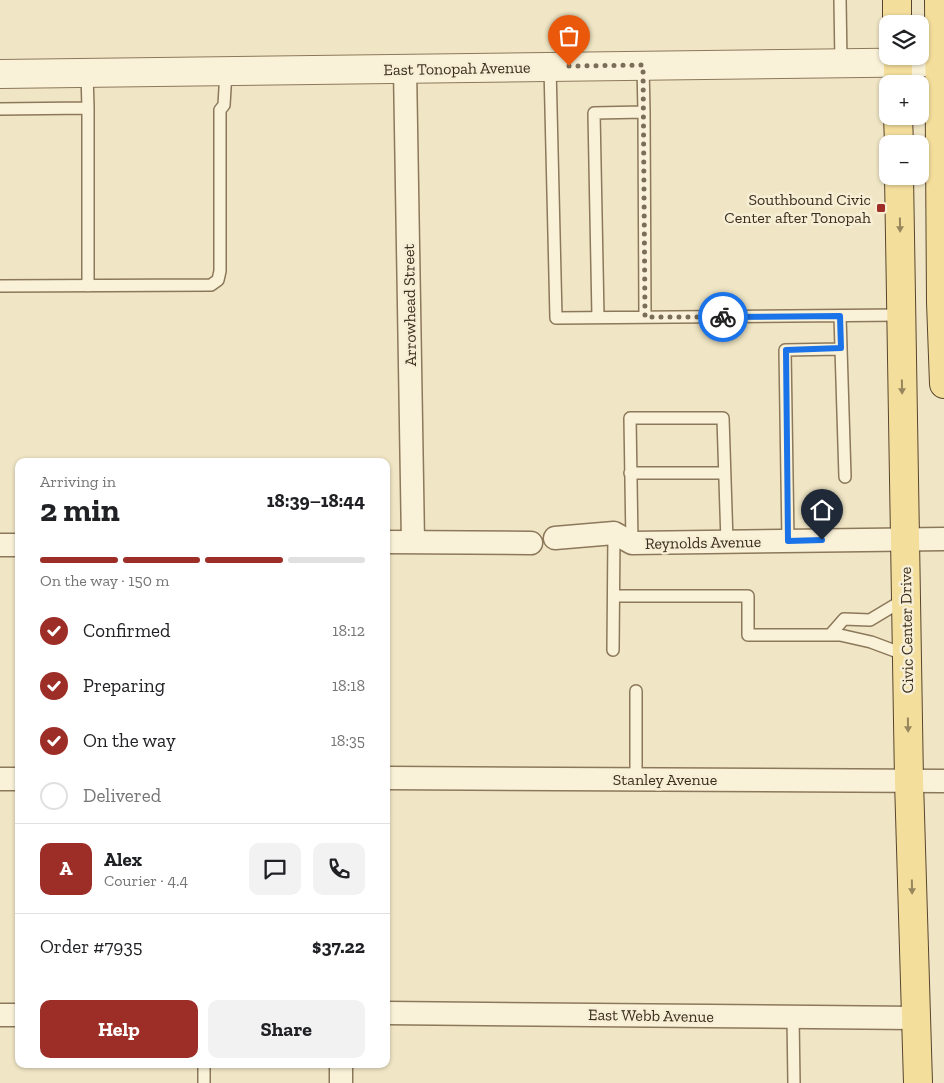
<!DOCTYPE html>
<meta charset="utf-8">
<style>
:root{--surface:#fff;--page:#f2f2f2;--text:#202124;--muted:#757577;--line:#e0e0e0;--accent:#9d2e27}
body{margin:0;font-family:"Zilla Slab",serif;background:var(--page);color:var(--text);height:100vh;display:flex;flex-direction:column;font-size:19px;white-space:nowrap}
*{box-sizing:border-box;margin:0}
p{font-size:16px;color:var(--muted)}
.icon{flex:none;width:28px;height:28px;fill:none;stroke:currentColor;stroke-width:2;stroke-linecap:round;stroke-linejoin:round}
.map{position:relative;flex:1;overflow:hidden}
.sheet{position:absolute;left:15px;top:458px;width:375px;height:610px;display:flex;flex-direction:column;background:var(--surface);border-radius:10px;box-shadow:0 1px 4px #0004}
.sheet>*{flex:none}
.tools{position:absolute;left:879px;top:15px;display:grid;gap:10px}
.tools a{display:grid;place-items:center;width:50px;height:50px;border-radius:10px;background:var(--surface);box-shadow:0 1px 4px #0004;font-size:25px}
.pin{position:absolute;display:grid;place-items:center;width:42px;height:42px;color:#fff;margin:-51px -21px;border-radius:50% 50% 50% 0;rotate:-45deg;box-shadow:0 0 5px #0007}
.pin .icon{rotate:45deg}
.courier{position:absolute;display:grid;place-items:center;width:50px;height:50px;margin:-25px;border:4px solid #1a73e8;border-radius:50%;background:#fff;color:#222;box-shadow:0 1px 6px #0007}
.overview em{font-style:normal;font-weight:700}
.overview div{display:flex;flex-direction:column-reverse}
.overview{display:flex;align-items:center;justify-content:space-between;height:85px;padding:0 25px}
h1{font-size:32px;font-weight:700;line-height:38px}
.bar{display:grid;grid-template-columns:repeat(4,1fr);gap:8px 5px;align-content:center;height:60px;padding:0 25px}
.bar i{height:6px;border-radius:4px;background:var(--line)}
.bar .current{background:var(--accent)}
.bar p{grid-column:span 4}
.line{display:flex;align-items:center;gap:12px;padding:0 25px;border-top:1px solid var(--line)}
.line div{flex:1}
.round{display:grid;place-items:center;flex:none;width:52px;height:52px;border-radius:10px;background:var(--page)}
ol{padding:0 25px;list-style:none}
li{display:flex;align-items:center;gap:15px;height:55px}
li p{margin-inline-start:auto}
li .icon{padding:5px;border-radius:50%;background:var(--accent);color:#fff;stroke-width:4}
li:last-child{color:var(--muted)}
li i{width:28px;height:28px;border:2px solid var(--line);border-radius:50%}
.action{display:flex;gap:10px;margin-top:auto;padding:10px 25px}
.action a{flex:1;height:58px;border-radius:10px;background:var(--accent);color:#fff;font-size:20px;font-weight:700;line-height:58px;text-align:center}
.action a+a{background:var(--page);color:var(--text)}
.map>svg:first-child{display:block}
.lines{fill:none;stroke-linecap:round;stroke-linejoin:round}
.service-casing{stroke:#8c785a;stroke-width:14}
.minor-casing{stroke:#8c785a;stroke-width:25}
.tertiary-casing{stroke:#8c785a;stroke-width:30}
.primary-casing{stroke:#59452e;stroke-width:30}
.service{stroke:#faf2d8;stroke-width:11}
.minor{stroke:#faf2d8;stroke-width:22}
.tertiary{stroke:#faf2d8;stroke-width:28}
.primary{stroke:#f4de9c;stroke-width:28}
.oneway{fill:#98865d}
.done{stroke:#7a6e58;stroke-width:5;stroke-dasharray:0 9}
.route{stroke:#1a73e8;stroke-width:6}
.poi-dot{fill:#9d2e27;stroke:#f7efd5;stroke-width:2}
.labels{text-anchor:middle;stroke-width:5;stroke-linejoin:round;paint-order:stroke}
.street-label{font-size:16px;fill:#3b2e1e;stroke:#f7efd5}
.poi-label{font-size:16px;fill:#3b2e1e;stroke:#f7efd5;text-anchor:end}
</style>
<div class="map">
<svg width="944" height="1083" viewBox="0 0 944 1083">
<rect width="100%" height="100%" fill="#f0e6c5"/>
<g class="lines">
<defs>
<path id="service" d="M840,0L841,63
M643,66L644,112
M550,67L556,318L901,315
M87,73L88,108
M0,109L88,108V286
M0,286L211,285L218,280L220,271V110L224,105L226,71
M840,316L845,477
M598,317L594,113L644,112L645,317
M630,473H724
M788,541L785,350L841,349
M632,543L630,418H723L727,542
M615,596H748V635H840L871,642L906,655
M830,635L844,619L870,620L905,599
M613,650L614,533
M636,691V779
M793,1017L794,1083
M204,1064V1083"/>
<path id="minor" d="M405,68L413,542
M555,538L614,533L632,543L944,539
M386,542L531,543
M0,545H19
M386,778L944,781
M0,779H19
M386,1013L915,1018
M0,1015H19
M341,1064V1083"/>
<path id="tertiary" d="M0,74L944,62"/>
<path id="primary" d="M897,0V24
M939,0L941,302L944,384
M898,56V84
M898,116L899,144
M899,176L909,781L918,1083"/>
</defs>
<use href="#service" class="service-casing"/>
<use href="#minor" class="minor-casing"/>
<use href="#tertiary" class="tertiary-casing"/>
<use href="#primary" class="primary-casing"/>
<use href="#service" class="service"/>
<use href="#minor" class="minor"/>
<use href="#tertiary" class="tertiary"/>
<use href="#primary" class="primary"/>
</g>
<defs><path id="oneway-solid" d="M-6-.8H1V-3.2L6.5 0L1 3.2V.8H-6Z" transform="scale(1.25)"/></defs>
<g class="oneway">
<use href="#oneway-solid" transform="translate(900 225) rotate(89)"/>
<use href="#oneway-solid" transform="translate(902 387) rotate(89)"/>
<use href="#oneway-solid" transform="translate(908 725) rotate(89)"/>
<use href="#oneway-solid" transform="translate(912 887) rotate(89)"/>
</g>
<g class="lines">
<path class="done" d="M569,66L643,65L645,317H723"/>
<path class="route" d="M723,317L840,316L841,348L786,350L788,541L822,540"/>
</g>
<rect class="poi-dot" x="876" y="203" width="10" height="10" rx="2.5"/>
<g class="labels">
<g class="street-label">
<text transform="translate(457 68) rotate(-1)" y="6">East Tonopah Avenue</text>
<text transform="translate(409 305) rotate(-91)" y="6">Arrowhead Street</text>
<text transform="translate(703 542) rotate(-1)" y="6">Reynolds Avenue</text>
<text transform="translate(906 630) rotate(-91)" y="6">Civic Center Drive</text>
<text x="665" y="785">Stanley Avenue</text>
<text transform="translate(651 1015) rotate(1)" y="6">East Webb Avenue</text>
</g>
<g class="poi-label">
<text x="871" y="205">Southbound Civic<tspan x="871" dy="18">Center after Tonopah</tspan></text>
</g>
</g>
</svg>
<div class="tools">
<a><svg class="icon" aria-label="layers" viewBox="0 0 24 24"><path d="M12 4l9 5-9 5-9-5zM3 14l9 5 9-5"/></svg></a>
<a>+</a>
<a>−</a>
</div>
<div class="pin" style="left:569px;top:66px;background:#ea580c"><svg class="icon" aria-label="bag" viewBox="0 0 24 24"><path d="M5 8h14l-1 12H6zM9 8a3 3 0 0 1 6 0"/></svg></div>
<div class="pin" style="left:822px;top:540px;background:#1f2937"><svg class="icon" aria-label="home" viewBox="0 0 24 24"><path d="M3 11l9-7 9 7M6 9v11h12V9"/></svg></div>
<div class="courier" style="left:723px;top:317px"><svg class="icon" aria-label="bike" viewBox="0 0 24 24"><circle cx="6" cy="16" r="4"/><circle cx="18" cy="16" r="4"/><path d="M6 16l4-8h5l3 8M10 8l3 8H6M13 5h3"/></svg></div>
<section class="sheet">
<div class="overview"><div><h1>2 min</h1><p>Arriving in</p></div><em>18:39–18:44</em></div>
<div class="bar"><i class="current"></i><i class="current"></i><i class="current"></i><i></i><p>On the way · 150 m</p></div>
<ol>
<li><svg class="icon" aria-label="check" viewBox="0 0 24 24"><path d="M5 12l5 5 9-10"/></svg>Confirmed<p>18:12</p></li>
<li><svg class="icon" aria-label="check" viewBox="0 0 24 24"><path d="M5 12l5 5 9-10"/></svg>Preparing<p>18:18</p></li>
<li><svg class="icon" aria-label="check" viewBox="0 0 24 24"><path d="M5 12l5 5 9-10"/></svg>On the way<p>18:35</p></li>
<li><i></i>Delivered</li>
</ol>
<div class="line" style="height:90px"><b class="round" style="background:var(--accent);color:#fff">A</b><div><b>Alex</b><p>Courier · 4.4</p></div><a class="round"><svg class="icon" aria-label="chat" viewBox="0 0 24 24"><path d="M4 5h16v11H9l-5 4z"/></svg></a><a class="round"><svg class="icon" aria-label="phone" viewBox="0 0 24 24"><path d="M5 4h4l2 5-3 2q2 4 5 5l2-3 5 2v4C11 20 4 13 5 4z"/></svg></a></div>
<div class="line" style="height:65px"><div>Order #7935</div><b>$37.22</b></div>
<div class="action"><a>Help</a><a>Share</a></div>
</section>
</div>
